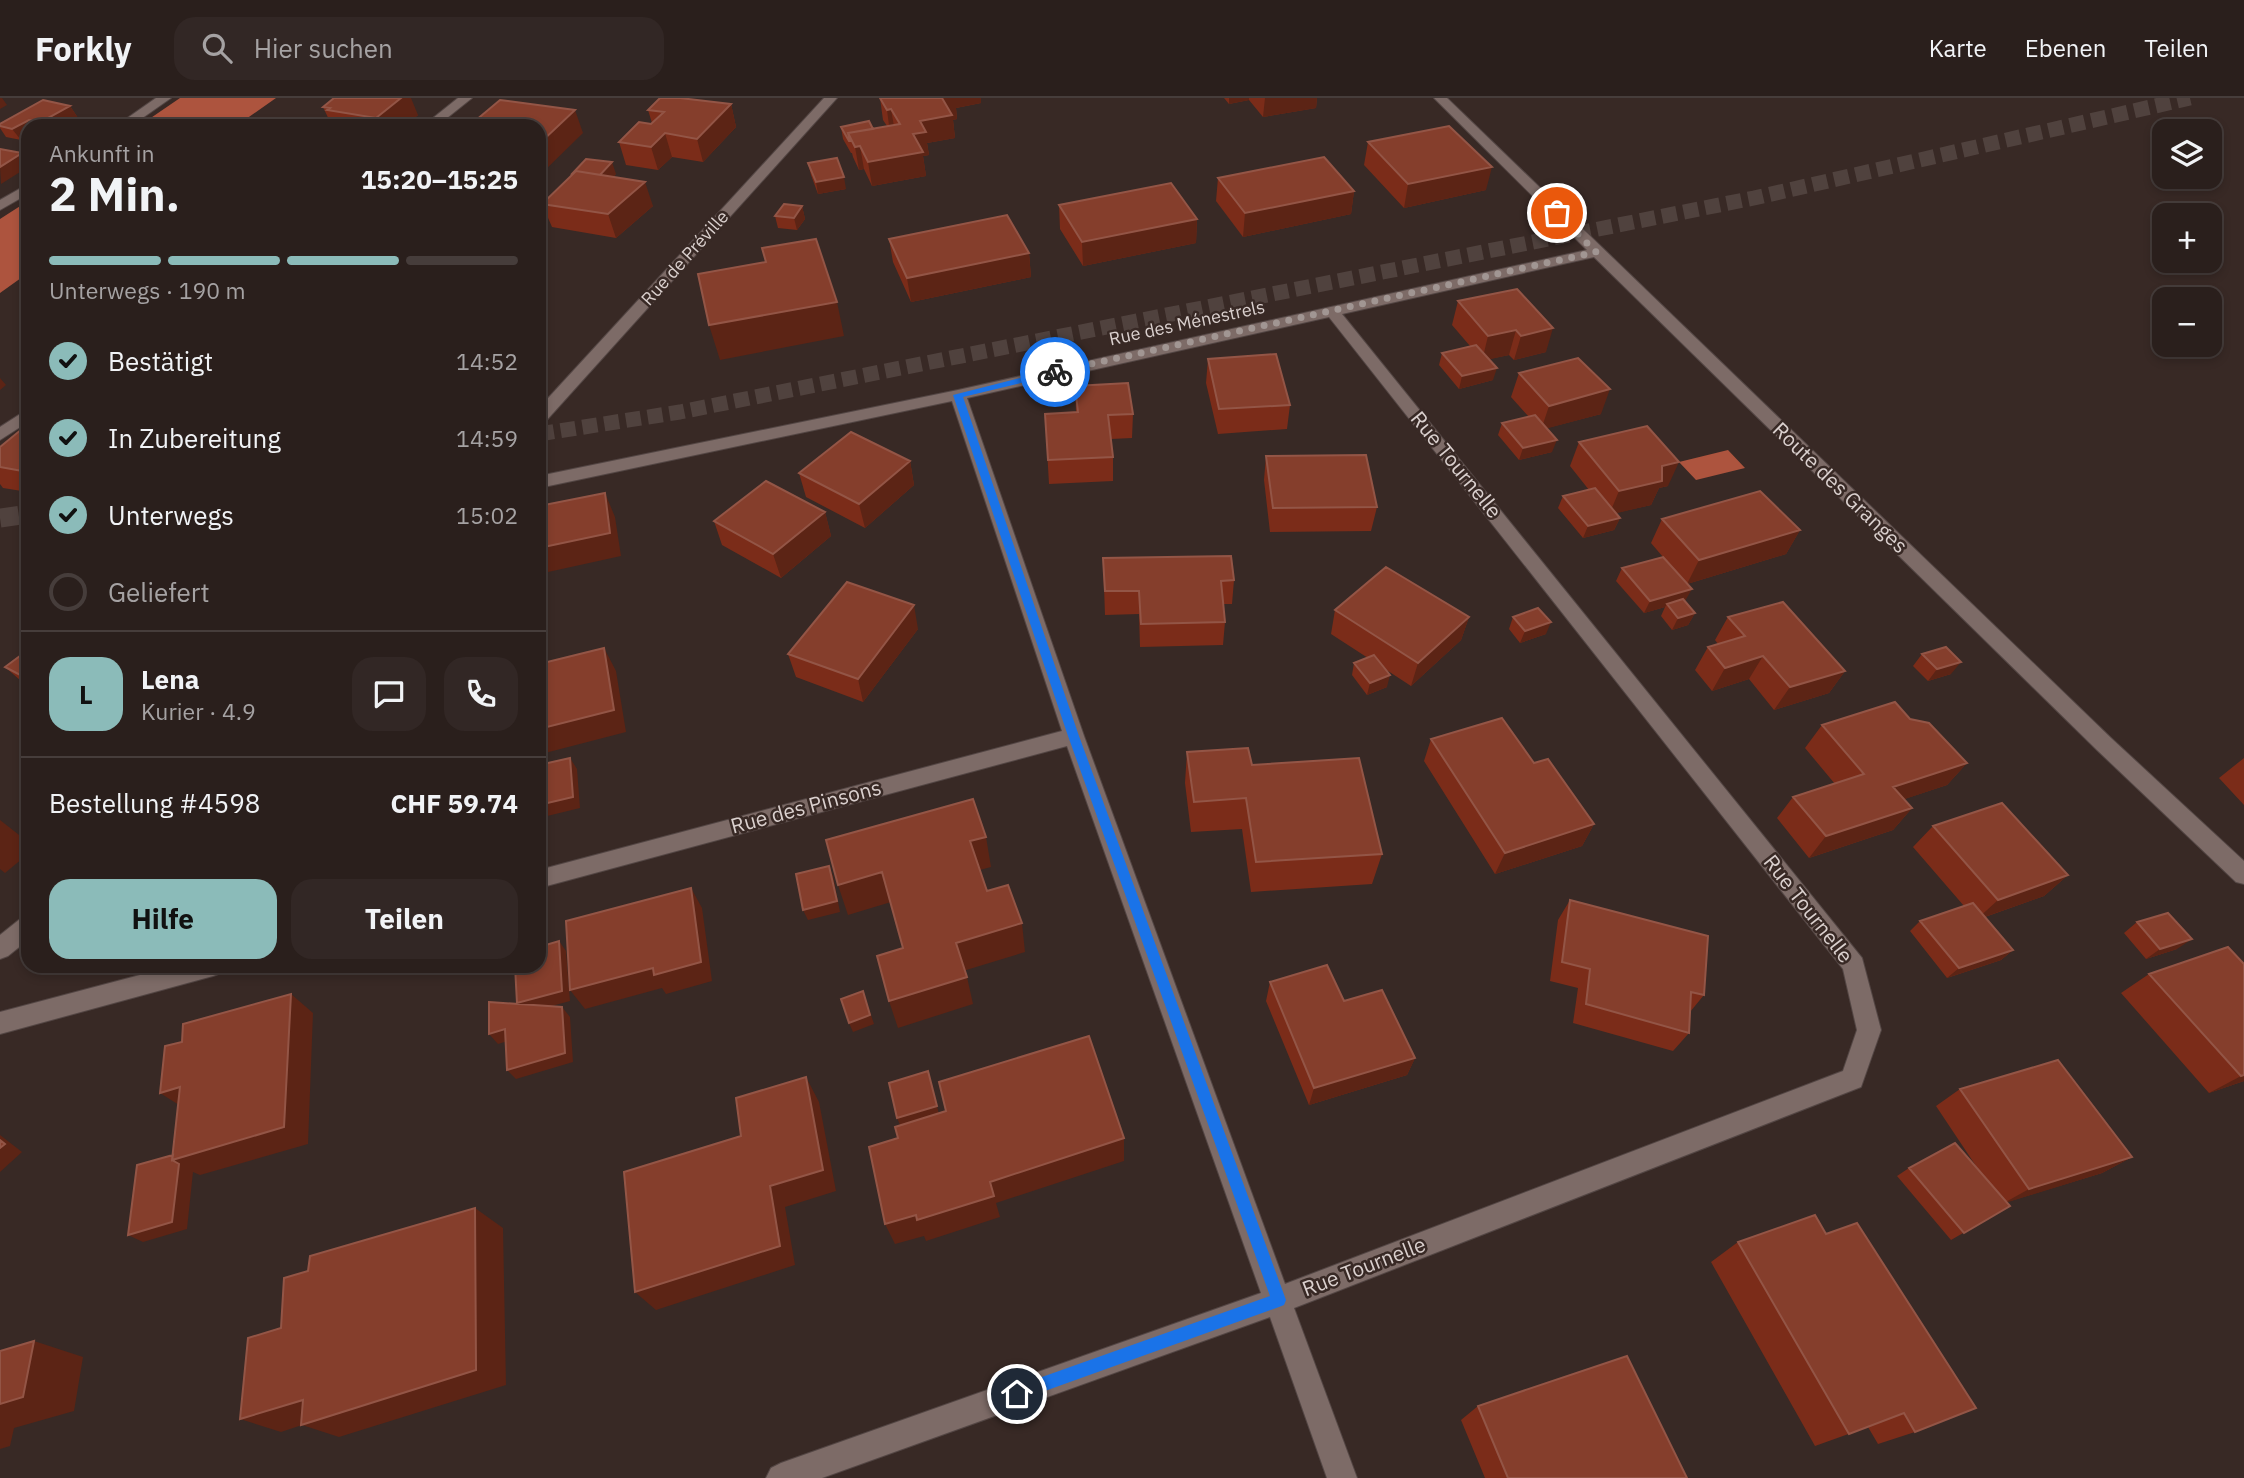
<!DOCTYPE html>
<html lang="de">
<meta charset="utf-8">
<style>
:root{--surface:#2a1f1c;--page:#322725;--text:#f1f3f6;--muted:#a5a2a3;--line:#463d3b;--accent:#8bbbb9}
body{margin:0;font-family:"IBM Plex Sans",sans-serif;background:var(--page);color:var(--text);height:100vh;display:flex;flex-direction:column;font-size:26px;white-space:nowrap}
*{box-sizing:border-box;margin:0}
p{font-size:23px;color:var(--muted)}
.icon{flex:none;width:38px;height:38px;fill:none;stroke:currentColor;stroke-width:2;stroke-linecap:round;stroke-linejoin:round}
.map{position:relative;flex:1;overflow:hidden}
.details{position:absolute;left:21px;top:21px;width:525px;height:854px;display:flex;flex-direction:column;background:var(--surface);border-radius:21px;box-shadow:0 4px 10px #0003,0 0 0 2px var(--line)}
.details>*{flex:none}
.fabs{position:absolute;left:2152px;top:21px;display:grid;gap:14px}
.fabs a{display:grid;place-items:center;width:70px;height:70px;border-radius:14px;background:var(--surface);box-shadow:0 4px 10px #0003,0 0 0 2px var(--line);font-size:35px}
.pin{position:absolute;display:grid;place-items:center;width:60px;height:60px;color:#fff;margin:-30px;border:4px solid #fff;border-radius:50%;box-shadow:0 2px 7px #0007}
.courier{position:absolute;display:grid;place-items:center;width:70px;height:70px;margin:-35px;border:5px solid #1a73e8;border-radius:50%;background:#fff;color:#222;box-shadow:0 2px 9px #0007}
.head em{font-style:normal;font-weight:800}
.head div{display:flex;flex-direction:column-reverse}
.head{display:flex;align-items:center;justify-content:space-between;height:119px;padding:0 28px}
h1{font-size:46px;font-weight:800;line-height:52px}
.bar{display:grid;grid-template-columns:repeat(4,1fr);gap:10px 7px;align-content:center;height:84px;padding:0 28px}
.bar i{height:9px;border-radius:5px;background:var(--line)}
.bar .current{background:var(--accent)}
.bar p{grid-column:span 4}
.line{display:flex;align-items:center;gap:18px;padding:0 28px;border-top:2px solid var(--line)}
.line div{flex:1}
.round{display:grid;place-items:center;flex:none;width:74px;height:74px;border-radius:21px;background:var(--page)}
ol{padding:0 28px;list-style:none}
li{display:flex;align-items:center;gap:21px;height:77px}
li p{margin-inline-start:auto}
li .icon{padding:7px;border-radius:50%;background:var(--accent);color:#111;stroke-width:4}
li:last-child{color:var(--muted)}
li i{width:38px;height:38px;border:4px solid var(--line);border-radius:50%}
.button{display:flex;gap:14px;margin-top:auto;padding:14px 28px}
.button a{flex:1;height:80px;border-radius:21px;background:var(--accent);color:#111;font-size:28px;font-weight:800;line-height:80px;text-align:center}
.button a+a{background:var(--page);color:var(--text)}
header{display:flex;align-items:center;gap:42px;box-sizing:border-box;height:98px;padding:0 35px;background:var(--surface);border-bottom:2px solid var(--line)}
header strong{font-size:33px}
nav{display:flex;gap:38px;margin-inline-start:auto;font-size:24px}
.search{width:490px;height:63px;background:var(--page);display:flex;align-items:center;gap:18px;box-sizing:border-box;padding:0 24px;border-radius:21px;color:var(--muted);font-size:26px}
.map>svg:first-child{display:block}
.water{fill:#ad543e}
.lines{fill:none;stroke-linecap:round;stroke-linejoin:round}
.highway-tunnel-far1{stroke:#50423e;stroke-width:15;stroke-dasharray:15 7;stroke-linecap:butt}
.highway-tunnel{stroke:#50423e;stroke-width:19;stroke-dasharray:19 10;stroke-linecap:butt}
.street-casing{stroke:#534644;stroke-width:2}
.street{fill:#7d6b67;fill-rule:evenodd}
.wall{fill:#7b2c19}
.shaded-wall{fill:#5c2415}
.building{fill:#853e2c;stroke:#935546;stroke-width:2}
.route{fill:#1a73e8}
.done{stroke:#a19693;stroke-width:7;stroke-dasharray:0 12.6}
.labels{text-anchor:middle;stroke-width:5;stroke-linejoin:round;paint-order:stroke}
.far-street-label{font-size:18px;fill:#dad0ce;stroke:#382925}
.street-label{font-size:21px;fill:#dad0ce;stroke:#382925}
</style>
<header>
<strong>Forkly</strong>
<div class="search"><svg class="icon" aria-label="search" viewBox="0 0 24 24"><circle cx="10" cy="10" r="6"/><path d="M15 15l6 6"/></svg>Hier suchen</div>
<nav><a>Karte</a><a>Ebenen</a><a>Teilen</a></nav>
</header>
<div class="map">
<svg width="2244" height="1380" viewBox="0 0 2244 1380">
<rect width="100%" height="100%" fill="#382925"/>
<path class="water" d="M180,0H276L236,28H139Z
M28,103V175L0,195V121Z
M1728,352L1745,370L1696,382L1679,364Z"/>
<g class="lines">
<path class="highway-tunnel-far1" d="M539,336L680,314L1754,100L2190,0"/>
<path class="highway-tunnel" d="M0,420L28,416"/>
<defs>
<path id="street" d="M156,0H171L131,28H116Z
M458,0H472L437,28H423Z
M824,0H837L545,324L539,325V310Z
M1434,0H1447L2111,640L2244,763V786L2236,784L2097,652L1594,159L1342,216L1862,860L1881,932L1861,989L1294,1210L1357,1380H1327L1270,1219L822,1380H766L771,1370L781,1365L1261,1195L1067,648L539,790V772L1062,633L952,303L539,390V378L958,292L1587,152ZM1329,219L1843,871L1857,932L1843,973L1285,1186L1084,638L967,300Z
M28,86V96L0,112V102Z
M28,311V324L0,342V329Z
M28,818V842L8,858L0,861V837L20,821Z
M174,868H225L221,875L213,878L0,936V914Z"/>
</defs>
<use href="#street" class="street-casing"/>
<use href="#street" class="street"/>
</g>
<path class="wall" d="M880,0H981V5L956,10L957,21L953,22L955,40L927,45L929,57L923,58L926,78L872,88L864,71L859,72L853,59L852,55H851L843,41L841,29L873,31L887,28L883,22Z
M1224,0H1317L1316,10L1263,19L1249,2L1229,6Z
M731,6L736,29L703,64L672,59L658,72L626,67L619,44L652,25L648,12Z
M70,8L78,20L63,28H28V38L21,42L6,39L0,30V26Z
M323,9L418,17L405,28H332Z
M1368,44L1486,92L1404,110L1364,67Z
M808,65L846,91L818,96L811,77Z
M616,76L613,79L653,108L616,140L552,129L542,106Z
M1218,80L1354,93L1351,116L1243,139L1216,103Z
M1059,107L1197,121L1196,145L1083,168L1060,131Z
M802,108L805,121L797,132L778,130L775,118Z
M889,141L1029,155L1031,179L911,204L893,164Z
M1517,191L1546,254L1514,262L1509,257L1489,261L1493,282L1459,291L1439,267L1442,255L1470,248L1452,227L1458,203Z
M1208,261L1290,307L1287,331L1218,336L1206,285Z
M1519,275L1601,316L1547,330L1552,354L1519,362L1498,337L1502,325L1529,319L1511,299Z
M1075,288L1133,316L1132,340L1111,341L1113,359V383L1049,386L1045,316L1076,314Z
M28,326V394L3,390L0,386V349Z
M1579,344L1668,388L1659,390L1651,407L1615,415L1620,420L1614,432L1583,440L1558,410L1563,398L1589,392L1570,368Z
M1266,358L1377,409L1371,433L1270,434L1264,382Z
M910,363L914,387L865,430L806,399L799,375Z
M825,414L831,438L781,480L722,447L714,423Z
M1662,421L1800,432L1786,456L1687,486L1684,503L1695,515L1688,527L1672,532L1661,518L1665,509L1644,515L1616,483L1622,470L1663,459L1651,445Z
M1103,460L1234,482L1232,506H1223L1225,524L1223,547L1140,549L1139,516L1105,517Z
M1335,512L1469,519L1461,542L1411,588L1385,571L1387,589L1367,597L1352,577L1354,565L1368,560L1331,536Z
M1513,519L1546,536L1520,545L1509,531Z
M1728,519L1845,573L1829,595L1774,612L1749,581L1712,593L1695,572L1708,549L1718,546L1715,542Z
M918,531L863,604L796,579L788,556Z
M28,552V589L5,569Z
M1922,556L1951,576L1928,583L1913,568Z
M1910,621L1967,665L1947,687L1904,701L1912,710L1893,732L1809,760L1777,720L1793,699L1835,686L1805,650L1822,627Z
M1431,641L1534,665L1594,726L1582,748L1495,776L1424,663Z
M1187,654L1252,667L1382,756L1372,786L1251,794L1242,731L1191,734L1185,685Z
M2244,660V707L2219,680Z
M1933,728L2068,777L2044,798L1985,819L2013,852L2001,862L1947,880L1910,833L1920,823L1964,808L1913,749Z
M1570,802L1704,897L1690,914L1689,935L1673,953L1573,925L1578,890L1550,883L1558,822Z
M2137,824L2177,851L2146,861L2124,835Z
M2244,866V983L2209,995L2121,895L2149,876Z
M1270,884L1344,903L1415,960L1407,977L1309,1007L1266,903Z
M1960,991L2132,1059L2102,1075L2007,1104L2010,1108L1951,1142L1897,1078L1909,1070L1980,1074L1936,1008Z
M1815,1117L1915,1334L1878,1346L1868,1329L1815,1348L1711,1164L1738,1144Z
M1478,1308L1687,1380H1485L1461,1322Z"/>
<path class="shaded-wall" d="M0,0H2L7,7L0,11Z
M401,0H411L418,17L405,28H380L376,20Z
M942,0H981V5L956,10L957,21L953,22L955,40L927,45L929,57L923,58L926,78L872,88L868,64L913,36L920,23Z
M1229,0H1249V2L1229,6Z
M1265,0H1317L1316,10L1263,19Z
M731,6L736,29L703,64L697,41Z
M70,8L78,20L63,28H43L41,24Z
M891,11L895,34L890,35L887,12Z
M575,12L583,35L539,78V46Z
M29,22L33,28H28V38L21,42L12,31Z
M665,35L672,59L658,72L651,49Z
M860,48L864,71L859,72L855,49Z
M22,55L28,64V69L1,86L0,69Z
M612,64L616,76L601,92L597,80Z
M1492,69L1486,92L1404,110L1408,86Z
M844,79L846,91L818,96L816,84Z
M645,84L653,108L616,140L608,116Z
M1354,93L1351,116L1243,139L1245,115Z
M802,108L805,121L797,132L794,120Z
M1197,121L1196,145L1083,168L1082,144Z
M1029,155L1031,179L911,204L907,180Z
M539,162L547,182L539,190Z
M837,204L844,238L720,262L709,227Z
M1553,230L1546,254L1514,262L1521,238Z
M1516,232L1509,257L1482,263L1488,238Z
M1497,270L1493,282L1459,291L1462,278Z
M0,280L6,287L0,292Z
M1610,291L1601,316L1541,332L1549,308Z
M1557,342L1552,354L1519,362L1523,350Z
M910,363L914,387L865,430L859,406Z
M1679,364L1668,388L1659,390L1651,407L1609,417L1619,393L1662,368Z
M605,395L615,419L621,458L539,476V450Z
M825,414L831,438L781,480L773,456Z
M1620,420L1614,432L1583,440L1588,428Z
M1800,432L1786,456L1687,486L1699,462Z
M1692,491L1685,503L1668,508L1667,506L1665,509L1644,515L1650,503Z
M914,507L918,531L863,604L858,581Z
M1695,515L1688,527L1672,532L1678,520Z
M1469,519L1461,542L1411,588L1418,565Z
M1551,524L1546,536L1520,545L1525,533Z
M604,550L616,573L626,634L545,655L539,646V631Z
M1763,558L1749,581L1712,593L1725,570Z
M1961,564L1951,576L1928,583L1937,571Z
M1845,573L1829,595L1774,612L1790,589Z
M1390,577L1387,589L1367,597L1370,585Z
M570,660L577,671L580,710L539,720V707Z
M1967,665L1947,687L1875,711L1893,689Z
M1912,710L1893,732L1809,760L1826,738Z
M0,722L28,744V756L5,775L0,771Z
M1594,726L1582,748L1495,776L1505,755Z
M986,739L991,769L976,773L970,743Z
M829,768L833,778L840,814L808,822L803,812Z
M882,774L891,804L848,817L838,787Z
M2068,777L2044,798L1976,822L1998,802Z
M691,790L702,810L712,883L666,896L662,890L585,911L570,892Z
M1022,825L1025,854L963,873L956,845Z
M2192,841L2177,851L2146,861L2160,851Z
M559,843L566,853L570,903L526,915L517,905Z
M2013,852L2001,862L1947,880L1959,870Z
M967,879L973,906L898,930L889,903Z
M863,893L874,926L853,934L849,925Z
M291,896L313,915L308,1046L200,1077L193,1074L187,1131L143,1144L128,1137L172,1062Z
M562,909L570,919L573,964L516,981L507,972Z
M505,931L514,941L498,946L489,936Z
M1415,960L1407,977L1309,1007L1314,990Z
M928,973L939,1016L901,1029L897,1020Z
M2244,977V983L2209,995L2241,978Z
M806,979L819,1004L836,1093L785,1109L795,1167L656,1212L635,1194L770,1088Z
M180,989L187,1012L160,995Z
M0,1037L22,1054L0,1074Z
M1124,1040V1063L996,1105L1000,1119L926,1143L924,1138L895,1146L885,1126L990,1084Z
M2132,1059L2102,1075L2002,1106L2029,1091Z
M475,1110L503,1130L506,1287L339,1339L302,1327L281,1334L240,1321L303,1302Z
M34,1243L83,1259L74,1313L14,1330L10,1348L0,1351V1306Z"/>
<path class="building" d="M334,0H401L376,20L327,12L330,10L323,9Z
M660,0H680L731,6L697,41L665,35L651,49L619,44L639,24L651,26L664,14L648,12Z
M880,0H943H942L952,17L920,23L926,34L913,36L923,54L868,64L860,48L855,49L848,35L900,26L891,11L887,12Z
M43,2L70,8L41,24L29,22L12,31L0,28V26Z
M500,2L575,12L539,46V28H469Z
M869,23L873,31L848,35L850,43H849L841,29Z
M1449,28L1492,69L1408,86L1368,44Z
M0,51L22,55L0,69Z
M1324,59L1354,93L1245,115L1218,80Z
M837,60L844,79L816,84L808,65Z
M586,61L612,64L600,77L576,73L571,77Z
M576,73L645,84L608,116L542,106Z
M1171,85L1197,121L1082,144L1059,107Z
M784,106L802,108L794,120L775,118Z
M1007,117L1029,155L907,180L889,141Z
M816,141L837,204L709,227L698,176L766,164L762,150Z
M1517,191L1553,230L1521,238L1516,232L1488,238L1458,203Z
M1476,247L1497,270L1462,278L1442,255Z
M1276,256L1290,307L1219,311L1208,261Z
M1578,260L1610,291L1549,308L1519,275Z
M1128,285L1133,316L1108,317L1113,359L1048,362L1045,316L1078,314L1075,288Z
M1535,317L1557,342L1523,350L1502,325Z
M28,326V374L0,369V349Z
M1647,328L1679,364L1662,368V383L1619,393L1579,344Z
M851,334L910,363L859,406L799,375Z
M1366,357L1377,409L1273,410L1266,358Z
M766,383L825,414L773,456L714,423Z
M1595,390L1620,420L1588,428L1563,398Z
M1760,393L1800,432L1699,462L1662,421Z
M605,395L610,435L539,450V408Z
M1231,458L1234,482L1221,483L1225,524L1141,526L1139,493H1105L1103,460Z
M1663,459L1692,491L1650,503L1622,470Z
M1386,469L1469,519L1418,565L1335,512Z
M847,484L914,507L858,581L788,556Z
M1683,501L1695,515L1678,520L1667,506Z
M1783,504L1845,573L1790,589L1763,558L1725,570L1708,549L1745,538L1728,519Z
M1538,510L1551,524L1525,533L1513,519Z
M1946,549L1961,564L1937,571L1922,556Z
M604,550L614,612L539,631V566Z
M28,552V581L5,569Z
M1374,557L1390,577L1370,585L1354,565Z
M1895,604L1910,621L1929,625L1967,665L1893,689L1912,710L1826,738L1793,699L1864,676L1822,627Z
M1502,620L1534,665L1548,661L1594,726L1505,755L1431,641Z
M1248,650L1252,667L1359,660L1382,756L1256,764L1246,700L1194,704L1187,654Z
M570,660L573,699L539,707V667Z
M973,701L986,739L970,743L987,793L1008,787L1022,825L956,845L967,879L889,903L877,858L903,850L882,774L838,787L826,742Z
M2002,705L2068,777L1998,802L1933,728Z
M829,768L837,803L803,812L796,776Z
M691,790L701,864L654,877L653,870L570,892L566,823Z
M1570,802L1708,838L1704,897L1691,894L1689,935L1586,906L1590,871L1562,864Z
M1973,805L2013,852L1959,870L1920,823Z
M2168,815L2192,841L2160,851L2137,824Z
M559,843L562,893L517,905L515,868H539V849Z
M2228,849L2244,866V977L2241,978L2149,876Z
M1327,867L1344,903L1382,892L1415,960L1314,990L1270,884Z
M863,893L870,917L849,925L841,901Z
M291,896L284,1029L172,1062L180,989L160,995L165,948L182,944L183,926Z
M489,904L562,909L565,955L507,972L505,931L489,936Z
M1089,938L1124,1040L990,1084L994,1098L917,1122L916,1117L885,1126L869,1049L898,1040L895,1029L946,1013L939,984Z
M2058,962L2132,1059L2029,1091L1960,991Z
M928,973L937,1008L897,1020L889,985Z
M806,979L823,1072L770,1088L780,1148L635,1194L624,1074L741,1038L736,1000Z
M0,1042L5,1046L0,1050Z
M1955,1045L2010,1108L1964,1135L1909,1070Z
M173,1057L172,1062L179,1066L172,1124L128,1137L137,1067Z
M475,1110L476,1272L301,1327L303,1302L240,1321L248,1240L281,1230L284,1180L308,1173L310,1158Z
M1815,1117L1826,1136L1857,1125L1976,1310L1915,1334L1904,1315L1849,1336L1738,1144Z
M34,1243L23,1299L0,1306V1253Z
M1627,1258L1687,1380H1508L1478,1308Z"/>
<path class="route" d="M1055,271L1058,276L963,299L1079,638L1286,1202L1284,1207L1279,1209L1017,1303L1011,1301L1009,1296L1011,1290L1270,1198L1068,638L953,297Z"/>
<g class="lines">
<path class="done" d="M1055,274L1596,154L1557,115"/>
</g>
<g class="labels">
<g class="far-street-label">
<text transform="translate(685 160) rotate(-48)" y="6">Rue de Préville</text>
<text transform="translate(1187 225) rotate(-12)" y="6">Rue des Ménestrels</text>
</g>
<g class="street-label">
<text transform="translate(1456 367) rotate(51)" y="7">Rue Tournelle</text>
<text transform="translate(1840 390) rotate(44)" y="7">Route des Granges</text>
<text transform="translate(806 709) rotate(-15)" y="7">Rue des Pinsons</text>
<text transform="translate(1808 811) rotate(52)" y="7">Rue Tournelle</text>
<text transform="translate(1364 1169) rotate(-21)" y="7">Rue Tournelle</text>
</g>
</g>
</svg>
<div class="fabs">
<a><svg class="icon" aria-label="layers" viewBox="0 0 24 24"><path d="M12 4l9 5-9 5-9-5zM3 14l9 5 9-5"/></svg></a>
<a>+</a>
<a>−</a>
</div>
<div class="pin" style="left:1557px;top:115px;background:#ea580c"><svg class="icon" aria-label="bag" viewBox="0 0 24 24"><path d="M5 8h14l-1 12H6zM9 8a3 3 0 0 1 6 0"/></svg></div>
<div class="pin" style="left:1017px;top:1296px;background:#1f2937"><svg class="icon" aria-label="home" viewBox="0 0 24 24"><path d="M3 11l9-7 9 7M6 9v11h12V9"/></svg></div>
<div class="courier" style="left:1055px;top:274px"><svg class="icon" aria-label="bike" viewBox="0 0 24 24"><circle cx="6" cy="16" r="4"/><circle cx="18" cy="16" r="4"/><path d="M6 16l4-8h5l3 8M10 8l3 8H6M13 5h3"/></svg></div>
<section class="details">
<div class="head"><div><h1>2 Min.</h1><p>Ankunft in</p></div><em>15:20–15:25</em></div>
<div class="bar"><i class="current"></i><i class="current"></i><i class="current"></i><i></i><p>Unterwegs · 190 m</p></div>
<ol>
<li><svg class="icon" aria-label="check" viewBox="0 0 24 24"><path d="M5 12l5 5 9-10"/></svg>Bestätigt<p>14:52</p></li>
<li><svg class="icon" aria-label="check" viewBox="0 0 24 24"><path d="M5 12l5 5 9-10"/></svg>In Zubereitung<p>14:59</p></li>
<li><svg class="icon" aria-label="check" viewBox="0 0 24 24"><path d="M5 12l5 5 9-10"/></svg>Unterwegs<p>15:02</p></li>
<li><i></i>Geliefert</li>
</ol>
<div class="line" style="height:126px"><b class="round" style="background:var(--accent);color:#111">L</b><div><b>Lena</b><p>Kurier · 4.9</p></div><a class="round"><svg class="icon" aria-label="chat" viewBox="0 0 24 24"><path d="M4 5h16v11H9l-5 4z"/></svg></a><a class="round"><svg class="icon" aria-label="phone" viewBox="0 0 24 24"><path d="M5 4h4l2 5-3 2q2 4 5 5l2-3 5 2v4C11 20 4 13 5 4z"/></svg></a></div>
<div class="line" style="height:91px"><div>Bestellung #4598</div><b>CHF 59.74</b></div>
<div class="button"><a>Hilfe</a><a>Teilen</a></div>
</section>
</div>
